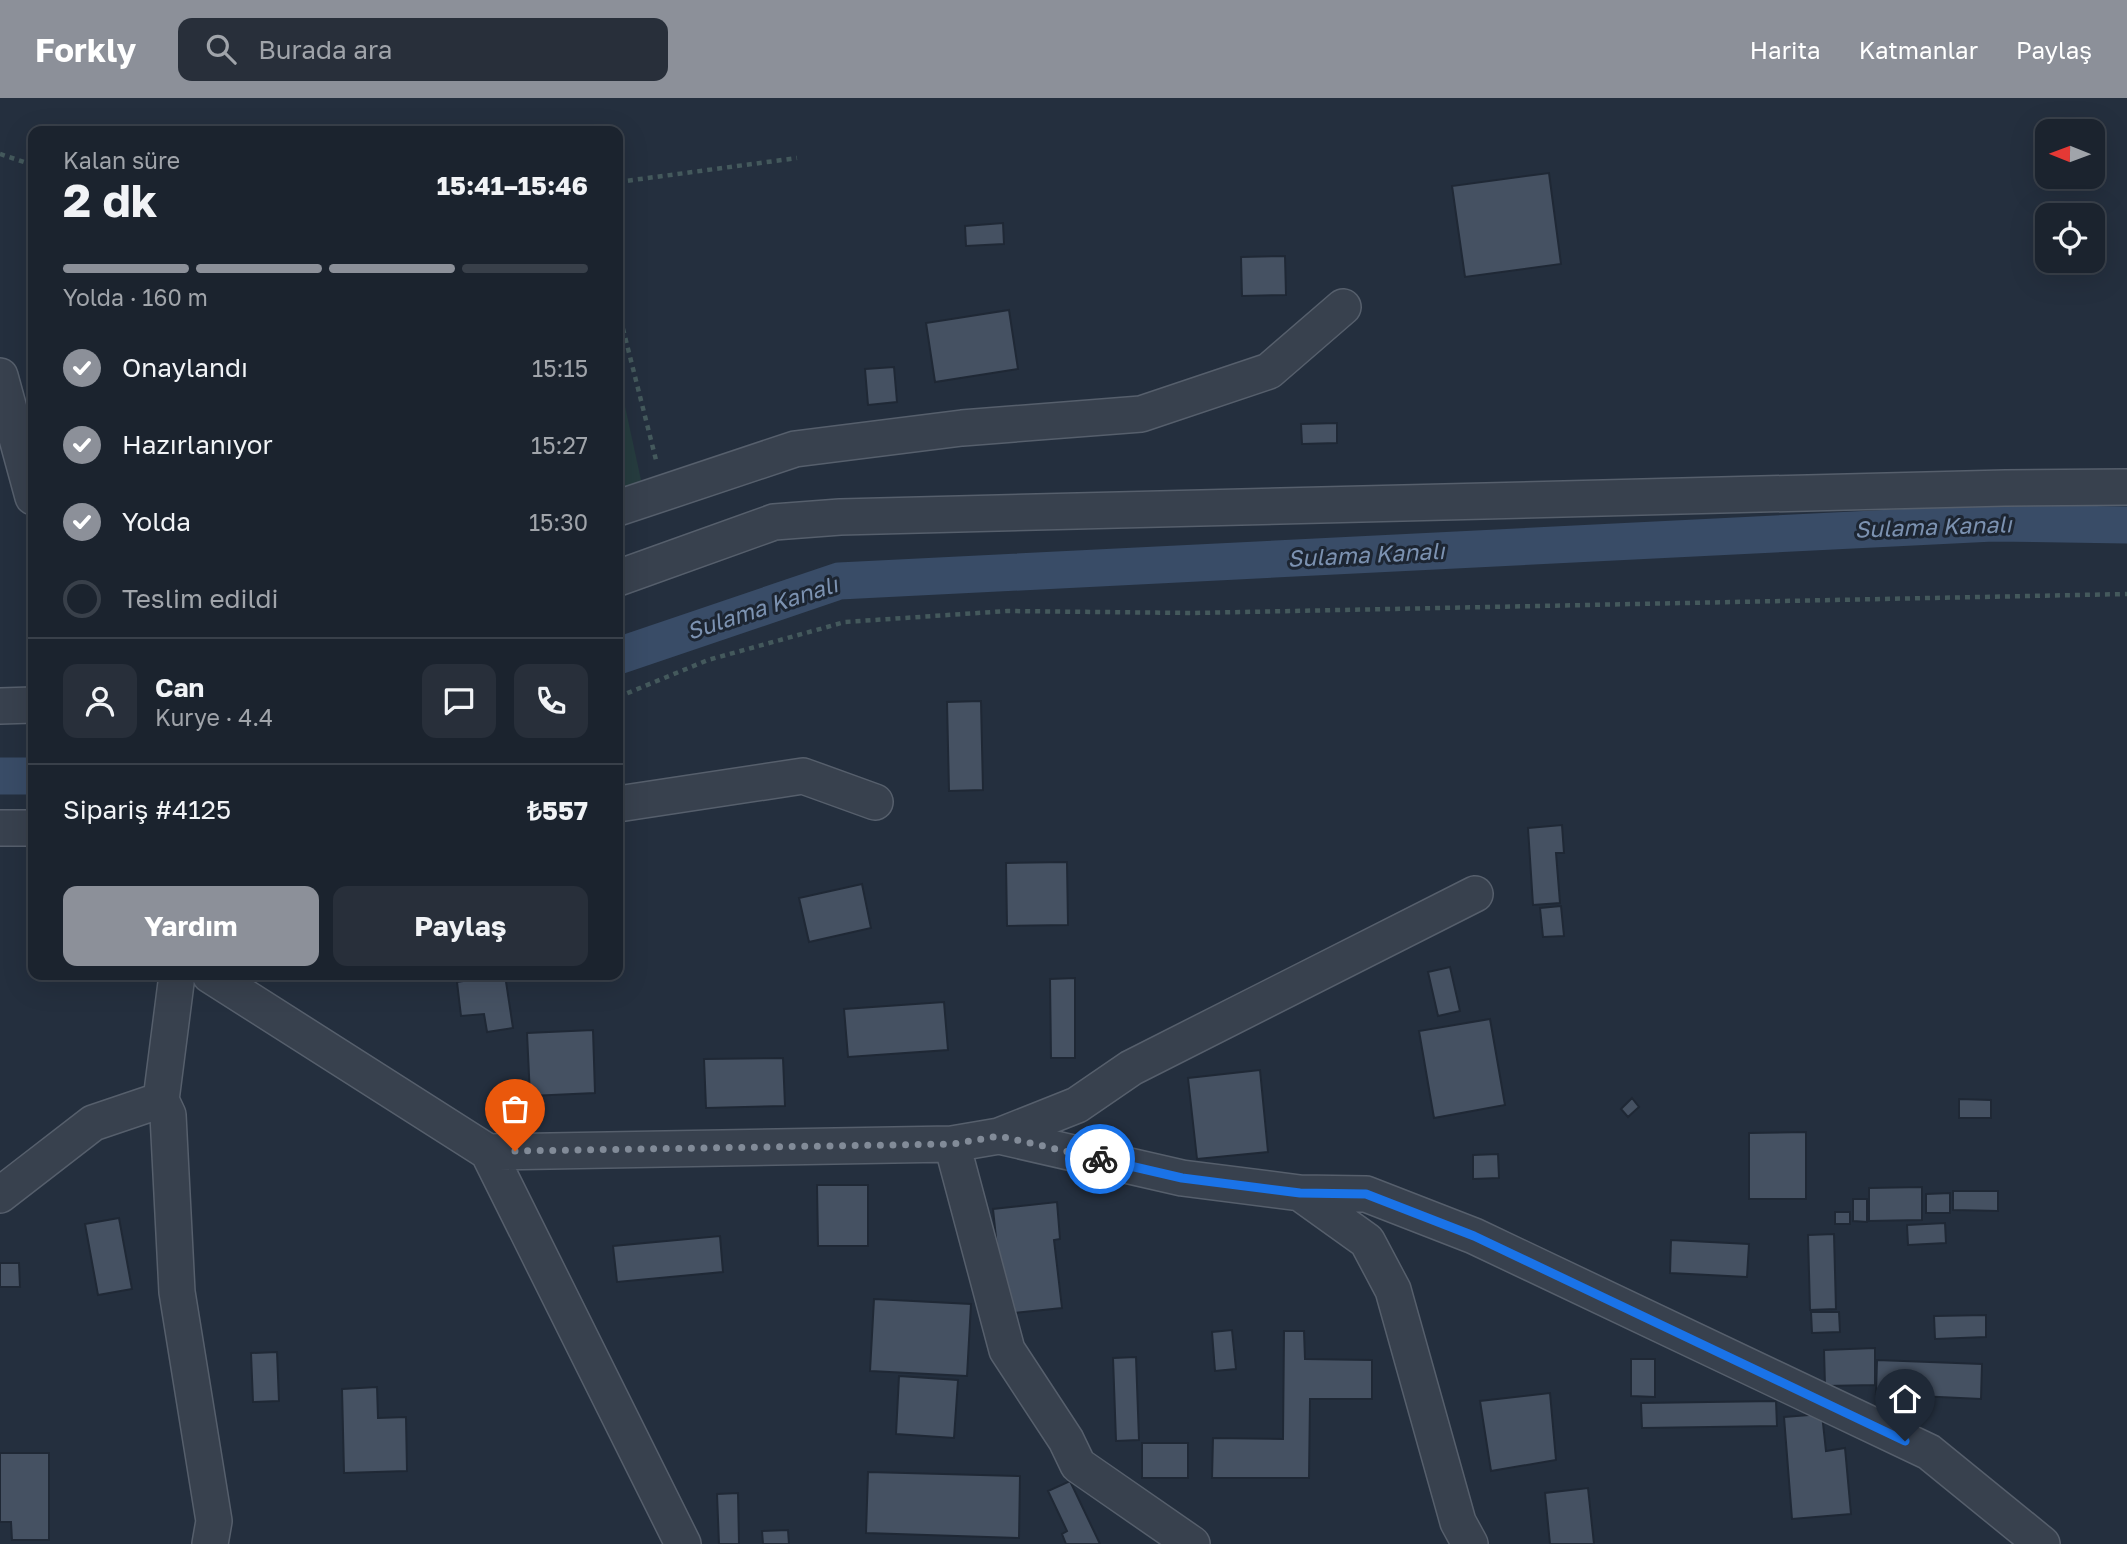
<!DOCTYPE html>
<html lang="tr">
<meta charset="utf-8">
<style>
:root{--surface:#1b232e;--page:#282f3a;--text:#f1f3f6;--muted:#a0a4aa;--line:#39404a;--accent:#8c9099}
body{margin:0;font-family:"Golos Text",sans-serif;background:var(--page);color:var(--text);height:100vh;display:flex;flex-direction:column;font-size:26px;white-space:nowrap}
*{box-sizing:border-box;margin:0}
p{font-size:23px;color:var(--muted)}
.icon{flex:none;width:38px;height:38px;fill:none;stroke:currentColor;stroke-width:2;stroke-linecap:round;stroke-linejoin:round}
.map{position:relative;flex:1;overflow:hidden}
.side{position:absolute;left:28px;top:28px;width:595px;height:854px;display:flex;flex-direction:column;background:var(--surface);border-radius:14px;box-shadow:0 7px 28px #0002,0 0 0 2px var(--line)}
.side>*{flex:none}
.needle{width:46px;rotate:271deg}
.buttons{position:absolute;left:2035px;top:21px;display:grid;gap:14px}
.buttons a{display:grid;place-items:center;width:70px;height:70px;border-radius:14px;background:var(--surface);box-shadow:0 7px 28px #0002,0 0 0 2px var(--line);font-size:35px}
.pin{position:absolute;display:grid;place-items:center;width:60px;height:60px;color:#fff;margin:-72px -30px;border-radius:50% 50% 50% 0;rotate:-45deg;box-shadow:0 0 7px #0007}
.pin .icon{rotate:45deg}
.courier{position:absolute;display:grid;place-items:center;width:70px;height:70px;margin:-35px;border:5px solid #1a73e8;border-radius:50%;background:#fff;color:#222;box-shadow:0 2px 9px #0007}
.head em{font-style:normal;font-weight:700}
.head div{display:flex;flex-direction:column-reverse}
.head{display:flex;align-items:center;justify-content:space-between;height:119px;padding:0 35px}
h1{font-size:46px;font-weight:700;line-height:52px}
.bar{display:grid;grid-template-columns:repeat(4,1fr);gap:10px 7px;align-content:center;height:84px;padding:0 35px}
.bar i{height:9px;border-radius:5px;background:var(--line)}
.bar .selected{background:var(--accent)}
.bar p{grid-column:span 4}
.line{display:flex;align-items:center;gap:18px;padding:0 35px;border-top:2px solid var(--line)}
.line div{flex:1}
.round{display:grid;place-items:center;flex:none;width:74px;height:74px;border-radius:14px;background:var(--page)}
ol{padding:0 35px;list-style:none}
li{display:flex;align-items:center;gap:21px;height:77px}
li p{margin-inline-start:auto}
li .icon{padding:7px;border-radius:50%;background:var(--accent);color:#fff;stroke-width:4}
li:last-child{color:var(--muted)}
li i{width:38px;height:38px;border:4px solid var(--line);border-radius:50%}
.primary-button{display:flex;gap:14px;margin-top:auto;padding:14px 35px}
.primary-button a{flex:1;height:80px;border-radius:14px;background:var(--accent);color:#fff;font-size:28px;font-weight:700;line-height:80px;text-align:center}
.primary-button a+a{background:var(--page);color:var(--text)}
header{display:flex;align-items:center;gap:42px;box-sizing:border-box;height:98px;padding:0 35px;background:var(--accent);color:#fff}
header strong{font-size:33px}
nav{display:flex;gap:38px;margin-inline-start:auto;font-size:24px}
.search{width:490px;height:63px;background:var(--page);display:flex;align-items:center;gap:18px;box-sizing:border-box;padding:0 24px;border-radius:14px;color:var(--muted);font-size:26px}
.map>svg:first-child{display:block}
.green{fill:#263c3f}
.lines{fill:none;stroke-linecap:round;stroke-linejoin:round}
.canal{stroke:#394c67;stroke-width:37}
.building{fill:#455162;stroke:#1f2835;stroke-width:2}
.minor-casing{stroke:#565f6c;stroke-width:38}
.path{stroke:#44595c;stroke-width:4.5;stroke-dasharray:5 5;stroke-linecap:butt}
.minor{stroke:#38414e;stroke-width:35}
.done{stroke:#828b98;stroke-width:7;stroke-dasharray:0 12.6}
.route{stroke:#1a73e8;stroke-width:9}
.labels{text-anchor:middle;stroke-width:6;stroke-linejoin:round;paint-order:stroke}
.water-label{font-size:23px;font-style:italic;fill:#7c92b1;stroke:#1d2633}
</style>
<header>
<strong>Forkly</strong>
<div class="search"><svg class="icon" aria-label="search" viewBox="0 0 24 24"><circle cx="10" cy="10" r="6"/><path d="M15 15l6 6"/></svg>Burada ara</div>
<nav><a>Harita</a><a>Katmanlar</a><a>Paylaş</a></nav>
</header>
<div class="map">
<svg width="2127" height="1446" viewBox="0 0 2127 1446">
<rect width="100%" height="100%" fill="#242f3e"/>
<path class="green" d="M618,276L643,391L618,397Z"/>
<g class="lines">
<path class="canal" d="M618,558L839,483L1993,425L2127,427
M0,678H33"/>
</g>
<path class="building" d="M1549,75L1561,166L1465,179L1452,88Z
M1003,125L1004,146L966,148L965,128Z
M1285,158L1286,197L1242,198L1241,159Z
M1009,212L1018,271L935,284L926,225Z
M894,269L897,304L868,307L865,271Z
M1337,325V345L1302,346L1301,326Z
M981,603L983,692L949,693L947,604Z
M1562,727L1564,755H1556L1560,805L1533,807L1528,730Z
M1067,764L1068,827L1007,828L1006,765Z
M862,786L871,830L809,844L799,800Z
M1561,808L1564,838L1543,839L1540,810Z
M1450,869L1460,913L1438,918L1428,874Z
M475,877H505L513,930L487,934L484,916L461,918L457,884L476,881Z
M1075,880V960H1051L1050,881Z
M944,904L948,952L848,959L844,911Z
M1490,921L1505,1007L1434,1020L1419,933Z
M593,932L595,995L530,998L527,935Z
M783,960L785,1008L706,1010L704,961Z
M1260,972L1268,1054L1197,1061L1188,980Z
M1632,1000L1639,1009L1628,1019L1621,1011Z
M1959,1001L1991,1002V1020H1959Z
M1806,1034V1101H1749V1035Z
M1498,1056L1499,1080L1473,1081V1057Z
M817,1087H868V1148H818Z
M1922,1089V1122L1869,1123V1090Z
M1953,1093H1998V1113L1953,1112Z
M1950,1095V1115H1926V1096Z
M1853,1101H1867V1124L1853,1123Z
M1057,1104L1060,1141L1054,1142L1062,1210L1004,1216L993,1111Z
M1835,1114H1850V1126H1835Z
M119,1120L132,1191L98,1197L85,1126Z
M1945,1125L1946,1145L1908,1147L1907,1127Z
M1834,1136L1836,1211L1810,1212L1808,1137Z
M720,1138L723,1174L617,1184L613,1148Z
M1671,1142L1749,1146L1747,1179L1670,1175Z
M0,1165H19L20,1189H0Z
M874,1201L971,1206L967,1278L870,1273Z
M1811,1214H1839L1840,1234L1812,1235Z
M1986,1217V1239L1935,1241L1934,1218Z
M1232,1232L1236,1271L1215,1273L1212,1234Z
M1284,1233H1304L1305,1261L1372,1262V1301H1310L1309,1380H1212L1213,1340L1283,1341Z
M1875,1250V1287L1825,1288L1824,1252Z
M277,1254L279,1303L253,1304L251,1255Z
M1136,1259L1139,1342L1116,1343L1113,1260Z
M1631,1261H1655V1299L1631,1298Z
M1877,1262L1982,1266L1981,1301L1876,1296Z
M899,1278L958,1282L954,1340L896,1336Z
M377,1289L378,1320L406,1319L407,1373L344,1375L342,1291Z
M1550,1295L1556,1362L1491,1373L1480,1303Z
M1776,1303L1777,1328L1642,1330L1641,1305Z
M1822,1316L1826,1353L1845,1350L1851,1416L1792,1421L1784,1319Z
M1142,1345H1188V1380H1142Z
M0,1355H49V1442H12L11,1424H0Z
M868,1374L1020,1378L1019,1440L866,1435Z
M1070,1383L1100,1446H1066L1062,1436L1067,1433L1048,1393Z
M1588,1390L1594,1446H1550L1545,1395Z
M738,1395L739,1446H719L717,1396Z
M788,1432L789,1446H763L762,1433Z"/>
<g class="lines">
<defs>
<path id="minor" d="M0,278L33,399
M618,410L795,351L962,330L1141,316L1269,273L1343,209
M618,480L774,424L840,419L2005,390L2127,389
M0,608L33,607
M618,706L803,678L875,704
M0,730H33
M177,877L161,1002L168,1017L177,1194L214,1423L210,1446
M210,877L488,1054L683,1446
M999,1038L1182,1080L1300,1095L1367,1143L1393,1192L1458,1424L1470,1446
M952,1046L1007,1252L1066,1342L1078,1367L1192,1446
M488,1054L952,1046L999,1038L1077,1007L1131,970L1475,796
M1300,1095L1366,1096L1474,1138L1929,1354L2042,1446
M0,1097L93,1025L161,1002"/>
</defs>
<use href="#minor" class="minor-casing"/>
<path class="path" d="M0,56L33,67
M618,84L797,60
M618,211L656,362
M618,599L708,562L845,524L1007,513L1193,515L2127,496"/>
<use href="#minor" class="minor"/>
</g>
<g class="lines">
<path class="done" d="M515,1053L953,1046L999,1038L1100,1061"/>
<path class="route" d="M1100,1061L1182,1080L1300,1095L1366,1096L1474,1138L1905,1343"/>
</g>
<g class="labels">
<g class="water-label">
<text transform="translate(1933 429) rotate(-2)" y="8">Sulama Kanalı</text>
<text transform="translate(1366 457) rotate(-3)" y="8">Sulama Kanalı</text>
<text transform="translate(762 510) rotate(-18)" y="8">Sulama Kanalı</text>
</g>
</g>
</svg>
<div class="buttons">
<a><svg class="needle" viewBox="-14 -14 28 28"><path d="M0-13l5 13h-10z" fill="#e53935"/><path d="M0 13l5-13h-10z" fill="#a0a4aa"/></svg></a>
<a><svg class="icon" aria-label="locate" viewBox="0 0 24 24"><circle cx="12" cy="12" r="6"/><path d="M12 2v4M12 18v4M2 12h4M18 12h4"/></svg></a>
</div>
<div class="pin" style="left:515px;top:1053px;background:#ea580c"><svg class="icon" aria-label="bag" viewBox="0 0 24 24"><path d="M5 8h14l-1 12H6zM9 8a3 3 0 0 1 6 0"/></svg></div>
<div class="pin" style="left:1905px;top:1343px;background:#1f2937"><svg class="icon" aria-label="home" viewBox="0 0 24 24"><path d="M3 11l9-7 9 7M6 9v11h12V9"/></svg></div>
<div class="courier" style="left:1100px;top:1061px"><svg class="icon" aria-label="bike" viewBox="0 0 24 24"><circle cx="6" cy="16" r="4"/><circle cx="18" cy="16" r="4"/><path d="M6 16l4-8h5l3 8M10 8l3 8H6M13 5h3"/></svg></div>
<section class="side">
<div class="head"><div><h1>2 dk</h1><p>Kalan süre</p></div><em>15:41–15:46</em></div>
<div class="bar"><i class="selected"></i><i class="selected"></i><i class="selected"></i><i></i><p>Yolda · 160 m</p></div>
<ol>
<li><svg class="icon" aria-label="check" viewBox="0 0 24 24"><path d="M5 12l5 5 9-10"/></svg>Onaylandı<p>15:15</p></li>
<li><svg class="icon" aria-label="check" viewBox="0 0 24 24"><path d="M5 12l5 5 9-10"/></svg>Hazırlanıyor<p>15:27</p></li>
<li><svg class="icon" aria-label="check" viewBox="0 0 24 24"><path d="M5 12l5 5 9-10"/></svg>Yolda<p>15:30</p></li>
<li><i></i>Teslim edildi</li>
</ol>
<div class="line" style="height:126px"><a class="round"><svg class="icon" aria-label="person" viewBox="0 0 24 24"><circle cx="12" cy="8" r="4"/><path d="M4 21q1-7 8-7t8 7"/></svg></a><div><b>Can</b><p>Kurye · 4.4</p></div><a class="round"><svg class="icon" aria-label="chat" viewBox="0 0 24 24"><path d="M4 5h16v11H9l-5 4z"/></svg></a><a class="round"><svg class="icon" aria-label="phone" viewBox="0 0 24 24"><path d="M5 4h4l2 5-3 2q2 4 5 5l2-3 5 2v4C11 20 4 13 5 4z"/></svg></a></div>
<div class="line" style="height:91px"><div>Sipariş #4125</div><b>₺557</b></div>
<div class="primary-button"><a>Yardım</a><a>Paylaş</a></div>
</section>
</div>
